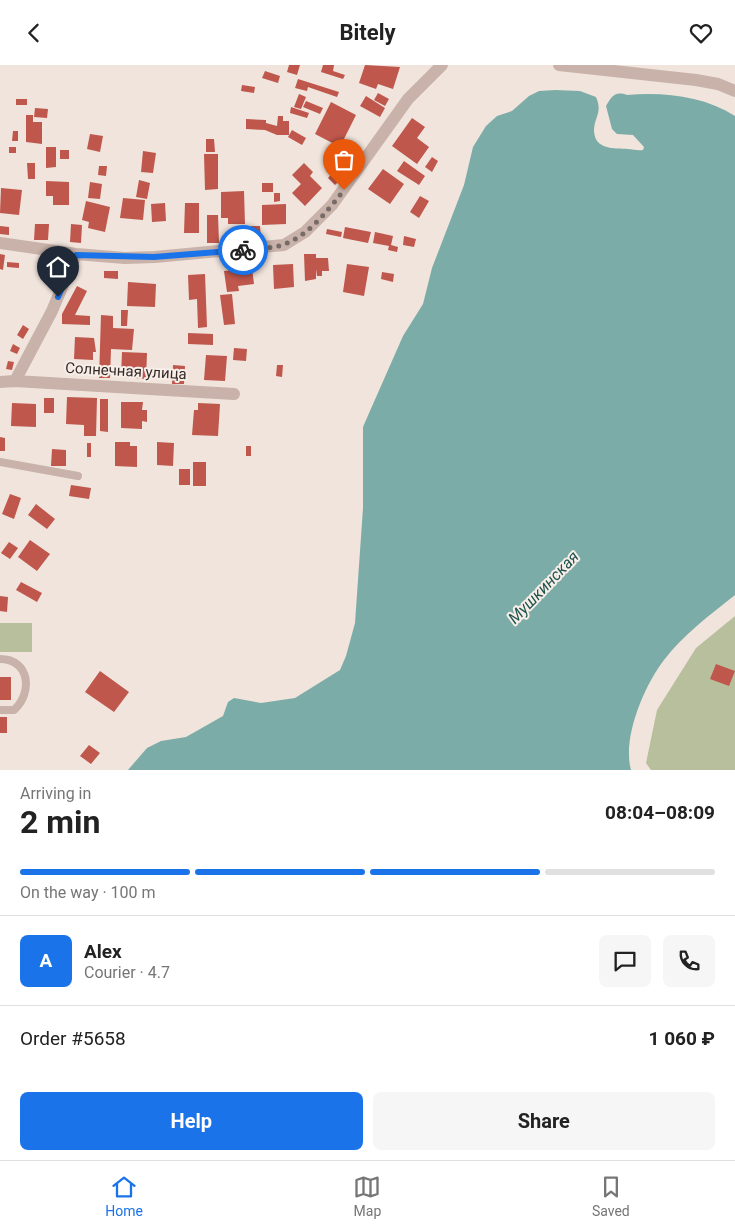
<!DOCTYPE html>
<meta charset="utf-8">
<style>
:root{--surface:#fff;--page:#f6f6f6;--text:#222;--muted:#767676;--line:#e0e0e0;--accent:#1a73e8}
body{margin:0;font-family:Roboto,sans-serif;background:var(--page);color:var(--text);height:100vh;display:flex;flex-direction:column;font-size:19px;white-space:nowrap}
*{box-sizing:border-box;margin:0}
p{font-size:16px;color:var(--muted)}
.icon{flex:none;width:28px;height:28px;fill:none;stroke:currentColor;stroke-width:2;stroke-linecap:round;stroke-linejoin:round}
.map{position:relative;height:705px;overflow:hidden}
.side{display:flex;flex-direction:column;background:var(--surface);flex:1}
.side>*{flex:none}
.pin{position:absolute;display:grid;place-items:center;width:42px;height:42px;color:#fff;margin:-51px -21px;border-radius:50% 50% 50% 0;rotate:-45deg;box-shadow:0 0 5px #0007}
.pin .icon{rotate:45deg}
.courier{position:absolute;display:grid;place-items:center;width:50px;height:50px;margin:-25px;border:4px solid #1a73e8;border-radius:50%;background:#fff;color:#222;box-shadow:0 1px 6px #0007}
.head em{font-style:normal;font-weight:700}
.head div{display:flex;flex-direction:column-reverse}
.head{display:flex;align-items:center;justify-content:space-between;height:85px;padding:0 20px}
h1{font-size:32px;font-weight:700;line-height:38px}
.bar{display:grid;grid-template-columns:repeat(4,1fr);gap:8px 5px;align-content:center;height:60px;padding:0 20px}
.bar i{height:6px;border-radius:4px;background:var(--line)}
.bar .selected{background:var(--accent)}
.bar p{grid-column:span 4}
.line{display:flex;align-items:center;gap:12px;padding:0 20px;border-top:1px solid var(--line)}
.line div{flex:1}
.round{display:grid;place-items:center;flex:none;width:52px;height:52px;border-radius:8px;background:var(--page)}
.cta{display:flex;gap:10px;margin-top:auto;padding:10px 20px}
.cta a{flex:1;height:58px;border-radius:8px;background:var(--accent);color:#fff;font-size:20px;font-weight:700;line-height:58px;text-align:center}
.cta a+a{background:var(--page);color:var(--text)}
header{display:flex;justify-content:space-between;align-items:center;height:65px;padding:0 20px;background:var(--surface);font-size:22px;font-weight:700}
.tab-bar{display:flex;justify-content:space-around;align-items:center;height:70px;border-top:1px solid var(--line);background:var(--surface);font-size:14px;color:var(--muted)}
.tab-bar a{display:grid;justify-items:center;gap:2px}
.tab-bar .selected{color:var(--accent)}
.map>svg:first-child{display:block}
.green{fill:#b8bf9d}
.water{fill:#7caca7}
.building{fill:#bf574c}
.lines{fill:none;stroke-linecap:round;stroke-linejoin:round}
.lane{stroke:#c8b2a9;stroke-width:8}
.street{stroke:#c8b2a9;stroke-width:12}
.done{stroke:#766b67;stroke-width:5;stroke-dasharray:0 9}
.route{stroke:#1a73e8;stroke-width:6}
.labels{text-anchor:middle;stroke-width:4;stroke-linejoin:round;paint-order:stroke}
.street-label{font-size:15px;fill:#352a28;stroke:#f8eee8}
.water-label{font-size:16px;font-style:italic;fill:#205450;stroke:#f8eee8}
</style>
<header><svg class="icon" aria-label="back" viewBox="0 0 24 24"><path d="M15 5l-7 7 7 7"/></svg>Bitely<svg class="icon" aria-label="heart" viewBox="0 0 24 24"><path d="M12 20l-8-8c-3-5 5-10 8-4 3-6 11-1 8 4z"/></svg></header>
<div class="map">
<svg width="735" height="705" viewBox="0 0 735 705">
<rect width="100%" height="100%" fill="#f0e4dc"/>
<path class="green" d="M735,551V705H651L646,698L657,645L696,583Z
M0,558H32V587H0Z"/>
<path class="water" d="M555,25L580,26L596,32C603,48 594,52 594,66C595,85 614,83 628,84C633,84 637,86 643,85L644,82L633,70L617,69L612,64L606,41C612,31 615,26 627,30C665,27 703,31 735,51V530C711,549 683,570 664,595C644,621 622,673 631,705H128L147,683L161,676L186,672L223,651L228,637L234,633L261,638L295,633L340,605L346,591L355,558L363,443V362L366,355L403,271L423,239L432,203L464,120L473,82L486,61L497,51L512,46L529,31L539,26Z"/>
<path class="building" d="M289,0H300L297,10L287,7Z
M323,0H334L333,6L345,10L343,14L321,7Z
M365,0L400,2L393,24L378,19L376,24L359,18Z
M265,6L280,11L278,18L262,13Z
M298,14L339,27L337,32L308,22L307,26L295,23Z
M242,20L255,22L254,28L241,26Z
M378,28L389,34L385,41L374,35Z
M299,29L306,32L301,44L294,42Z
M366,31L385,43L380,52L360,41Z
M16,34H27V40H16Z
M306,36L323,43L320,49L303,42Z
M331,37L356,50L340,82L315,69Z
M291,42L309,48L307,53L290,48Z
M35,43L48,44L47,53L34,52Z
M26,50H33V57H42V79L26,77Z
M278,51H283V56H289V70H277L265,65L246,64V54L266,55V58L277,61Z
M412,53L425,62L417,73L429,82L417,99L392,81Z
M292,65L306,73L302,80L288,72Z
M13,66H18V76H12Z
M90,69L103,71L100,87L87,84Z
M206,74H214L215,87H206Z
M9,82H16V88H9Z
M46,82H56V102L46,103Z
M60,85H69V94H60Z
M143,86L156,88L153,108L141,107Z
M204,89H218V124L205,125Z
M341,91L352,98L347,106L336,99Z
M432,92L438,96L432,107L425,102Z
M404,96L425,111L419,120L397,106Z
M27,98H35V114H28Z
M304,98L313,107L310,111L322,123L305,141L292,128L301,119L292,110Z
M99,101H107L106,111L98,110Z
M383,104L404,119L390,139L368,124Z
M335,105L343,112L335,120L328,113Z
M139,115L150,118L147,134L136,132Z
M46,116L69,117V140H53V131H46Z
M90,117L102,119L100,134L88,133Z
M262,118H273V127H262Z
M1,123L22,125L19,150L0,148Z
M244,126L245,159H228V153H221V127Z
M274,128H280V136L274,137Z
M420,131L429,136L419,153L410,147Z
M123,133L145,135L143,155L120,153Z
M86,136L110,142L105,167L88,163L89,157L82,155Z
M165,138L166,156L152,157L151,139Z
M185,138H199V168H184Z
M286,139V159L262,160V140Z
M207,150H218L219,178H207Z
M35,159H49L48,175H34Z
M71,159L82,160L81,178L70,177Z
M0,161L9,162V170L0,169Z
M251,161H260L261,174L252,175Z
M345,162L371,167L368,178L343,173Z
M327,164L342,167L341,172L326,169Z
M375,167L393,171L391,180L398,182L397,187L388,185L389,181L373,178Z
M404,171L416,174L414,182L403,180Z
M0,189L5,190L3,205L0,204Z
M304,189H316V193H328L329,206H322V211H317L316,204V214L305,216Z
M7,197L19,198V203L7,202Z
M293,199L294,222L274,224L273,200Z
M347,199L369,202L364,231L343,227Z
M252,203L254,219L238,221L239,226L227,227L224,206Z
M104,206H118V214L104,213Z
M382,207L394,209L393,217L381,214Z
M205,209L207,262L198,263L197,234L189,235L188,210Z
M128,217L156,219L155,242L127,241Z
M77,221L87,226L75,250L90,251V260L62,259V249Z
M232,229L235,259L224,260L220,230Z
M121,245H128L127,261H121Z
M101,250L113,251V263L134,264L132,285L111,284L110,313H99Z
M23,260L29,264L23,274L17,270Z
M188,268L213,269V280L188,279Z
M75,272L94,273L96,287H93V295L74,294Z
M13,279L20,283L17,289L10,286Z
M234,283L247,284L246,296L233,295Z
M122,287L147,288L146,314L121,312Z
M206,290L227,291L225,316L204,315Z
M8,296L14,297L12,305L6,304Z
M173,300L185,301L184,319H172Z
M277,300H283L282,312L276,311Z
M67,332L97,333L96,371H84V360L66,359Z
M44,333H54V348H44Z
M100,334H108V367L100,366Z
M121,337H143L142,345H147V357L142,356V364L121,363Z
M12,338L36,339V362L11,361Z
M198,338L220,339L218,371L192,370L194,345H198Z
M0,372L5,373V386H0Z
M115,377H130V381H137V402L115,401Z
M157,377L174,378L173,401L157,400Z
M87,378H91V392H87Z
M246,381H251V391H246Z
M52,384L66,385V401H51Z
M193,397H206V421H193Z
M179,404H190V420H179Z
M71,420L91,423L89,434L69,431Z
M10,429L21,433L14,454L2,449Z
M36,439L55,454L47,464L28,450Z
M30,475L50,489L37,506L18,492Z
M9,477L18,483L10,494L1,488Z
M21,517L42,528L37,537L16,525Z
M0,531L8,532L7,547L0,546Z
M716,599L735,606L729,621L710,614Z
M100,606L129,627L114,647L85,627Z
M0,612H11V635H0Z
M0,652H7V668H0Z
M89,680L100,688L91,699L80,691Z"/>
<g class="lines">
<path class="lane" d="M0,397L78,411
M0,594C30,594 33,628 14,645H0"/>
<path class="street" d="M559,0L696,15L718,19L735,26
M0,178L76,189L125,193L155,192L284,180L305,167L332,140L408,34L442,0
M15,316L234,329
M0,317L15,316L52,246L76,189"/>
</g>
<g class="lines">
<path class="done" d="M243,185C256,183 270,184 282,180C308,172 328,145 344,125"/>
<path class="route" d="M58,232L76,190L154,192L243,185"/>
</g>
<g class="labels">
<g class="street-label">
<text transform="translate(126 306) rotate(3)" y="5">Солнечная улица</text>
</g>
<g class="water-label">
<text transform="translate(543 522) rotate(-46)" y="6">Мушкинская</text>
</g>
</g>
</svg>
<div class="pin" style="left:344px;top:125px;background:#ea580c"><svg class="icon" aria-label="bag" viewBox="0 0 24 24"><path d="M5 8h14l-1 12H6zM9 8a3 3 0 0 1 6 0"/></svg></div>
<div class="pin" style="left:58px;top:232px;background:#1f2937"><svg class="icon" aria-label="home" viewBox="0 0 24 24"><path d="M3 11l9-7 9 7M6 9v11h12V9"/></svg></div>
<div class="courier" style="left:243px;top:185px"><svg class="icon" aria-label="bike" viewBox="0 0 24 24"><circle cx="6" cy="16" r="4"/><circle cx="18" cy="16" r="4"/><path d="M6 16l4-8h5l3 8M10 8l3 8H6M13 5h3"/></svg></div>
</div>
<section class="side">
<div class="head"><div><h1>2 min</h1><p>Arriving in</p></div><em>08:04–08:09</em></div>
<div class="bar"><i class="selected"></i><i class="selected"></i><i class="selected"></i><i></i><p>On the way · 100 m</p></div>
<div class="line" style="height:90px"><b class="round" style="background:var(--accent);color:#fff">A</b><div><b>Alex</b><p>Courier · 4.7</p></div><a class="round"><svg class="icon" aria-label="chat" viewBox="0 0 24 24"><path d="M4 5h16v11H9l-5 4z"/></svg></a><a class="round"><svg class="icon" aria-label="phone" viewBox="0 0 24 24"><path d="M5 4h4l2 5-3 2q2 4 5 5l2-3 5 2v4C11 20 4 13 5 4z"/></svg></a></div>
<div class="line" style="height:65px"><div>Order #5658</div><b>1 060 ₽</b></div>
<div class="cta"><a>Help</a><a>Share</a></div>
</section>
<nav class="tab-bar">
<a class="selected"><svg class="icon" aria-label="home" viewBox="0 0 24 24"><path d="M3 11l9-7 9 7M6 9v11h12V9"/></svg>Home</a>
<a><svg class="icon" aria-label="map" viewBox="0 0 24 24"><path d="M3 6l6-2 6 2 6-2v14l-6 2-6-2-6 2zM9 4v14M15 6v14"/></svg>Map</a>
<a><svg class="icon" aria-label="saved" viewBox="0 0 24 24"><path d="M7 4h10v16l-5-4-5 4z"/></svg>Saved</a>
</nav>
